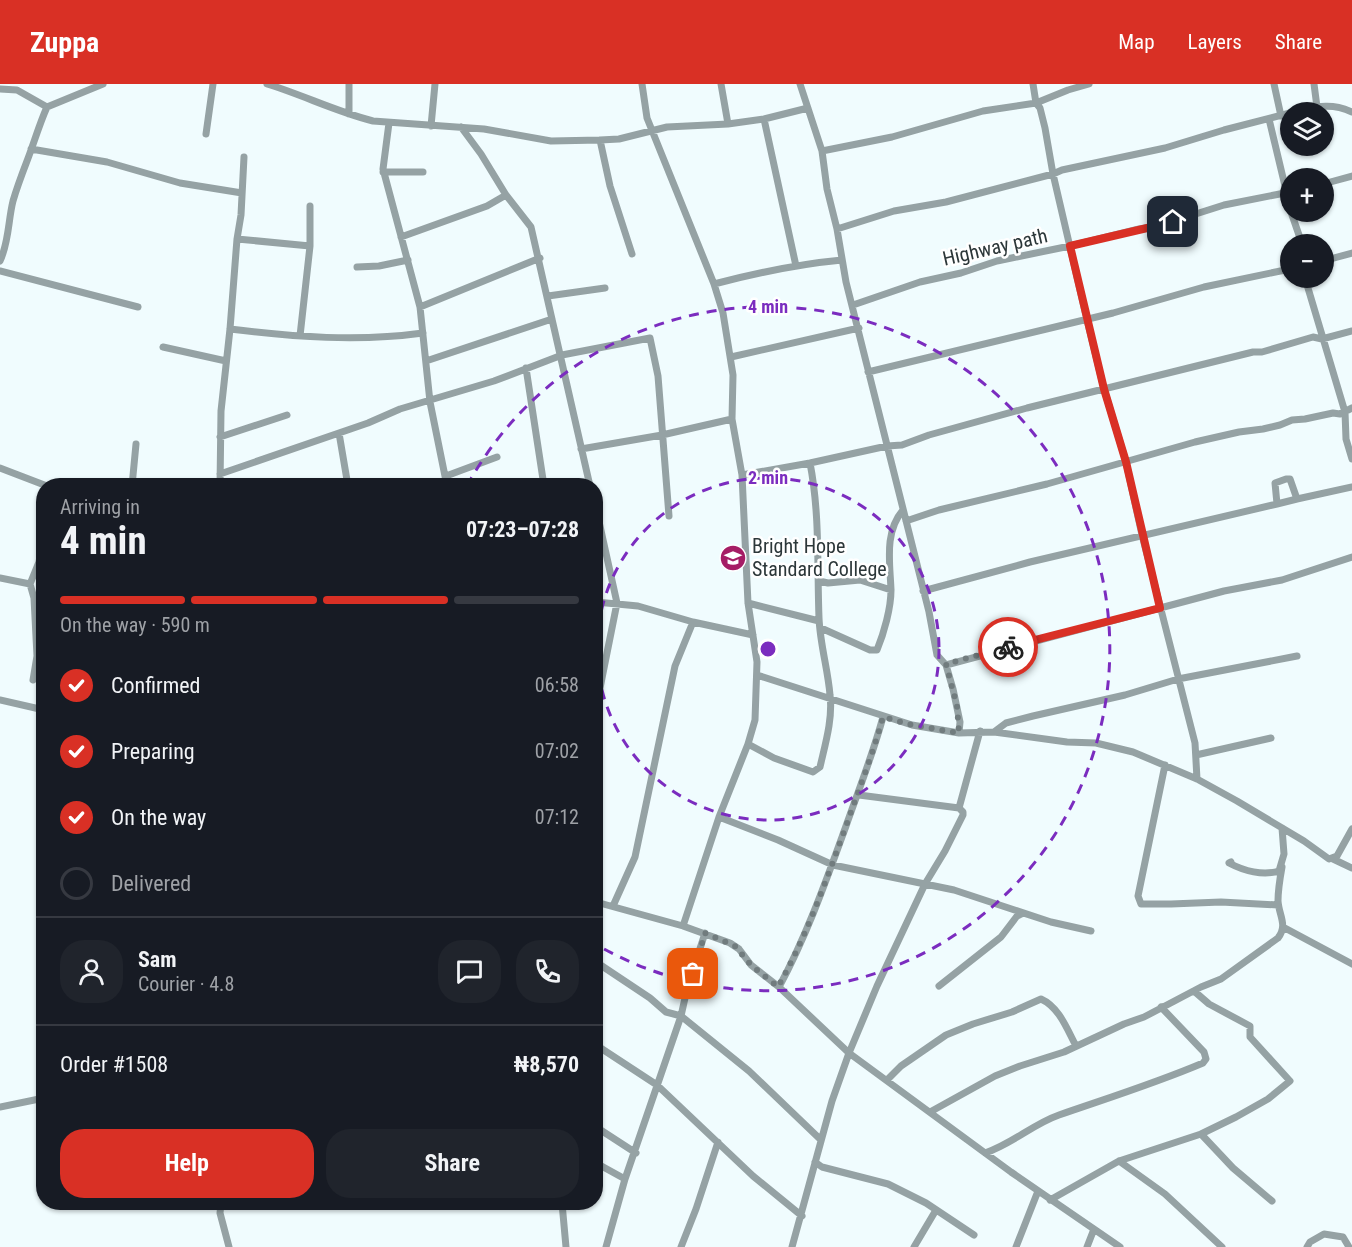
<!DOCTYPE html>
<meta charset="utf-8">
<style>
:root{--surface:#171b24;--page:#20242c;--text:#f1f3f6;--muted:#9ea1a6;--line:#363941;--accent:#d93025}
body{margin:0;font-family:"Roboto Condensed",sans-serif;background:var(--page);color:var(--text);height:100vh;display:flex;flex-direction:column;font-size:22px;white-space:nowrap}
*{box-sizing:border-box;margin:0}
p{font-size:20px;color:var(--muted)}
.icon{flex:none;width:33px;height:33px;fill:none;stroke:currentColor;stroke-width:2;stroke-linecap:round;stroke-linejoin:round}
.map{position:relative;flex:1;overflow:hidden}
.side{position:absolute;left:36px;top:394px;width:567px;height:732px;display:flex;flex-direction:column;background:var(--surface);border-radius:24px;box-shadow:0 2px 4px #0004}
.side>*{flex:none}
.controls{position:absolute;left:1280px;top:18px;display:grid;gap:12px}
.controls a{display:grid;place-items:center;width:54px;height:54px;border-radius:50%;background:var(--surface);box-shadow:0 2px 4px #0004;font-size:30px}
.pin{position:absolute;display:grid;place-items:center;width:51px;height:51px;color:#fff;margin:-26px;border-radius:12px;box-shadow:0 3px 9px #0006}
.courier{position:absolute;display:grid;place-items:center;width:60px;height:60px;margin:-30px;border:4px solid #d93025;border-radius:50%;background:#fff;color:#222;box-shadow:0 2px 8px #0007}
.headline em{font-style:normal;font-weight:700}
.headline div{display:flex;flex-direction:column-reverse}
.headline{display:flex;align-items:center;justify-content:space-between;height:102px;padding:0 24px}
h1{font-size:39px;font-weight:700;line-height:45px}
.bar{display:grid;grid-template-columns:repeat(4,1fr);gap:9px 6px;align-content:center;height:72px;padding:0 24px}
.bar i{height:8px;border-radius:4px;background:var(--line)}
.bar .on{background:var(--accent)}
.bar p{grid-column:span 4}
.line{display:flex;align-items:center;gap:15px;padding:0 24px;border-top:2px solid var(--line)}
.line div{flex:1}
.round{display:grid;place-items:center;flex:none;width:63px;height:63px;border-radius:24px;background:var(--page)}
ol{padding:0 24px;list-style:none}
li{display:flex;align-items:center;gap:18px;height:66px}
li p{margin-inline-start:auto}
li .icon{padding:6px;border-radius:50%;background:var(--accent);color:#fff;stroke-width:4}
li:last-child{color:var(--muted)}
li i{width:33px;height:33px;border:3px solid var(--line);border-radius:50%}
.cta{display:flex;gap:12px;margin-top:auto;padding:12px 24px}
.cta a{flex:1;height:69px;border-radius:24px;background:var(--accent);color:#fff;font-size:24px;font-weight:700;line-height:69px;text-align:center}
.cta a+a{background:var(--page);color:var(--text)}
header{display:flex;align-items:center;gap:36px;box-sizing:border-box;height:84px;padding:0 30px;background:var(--accent);color:#fff}
header strong{font-size:28px}
nav{display:flex;gap:33px;margin-inline-start:auto;font-size:21px}
.map>svg:first-child{display:block}
.lines{fill:none;stroke-linecap:round;stroke-linejoin:round}
.minor{stroke:#95a2a4;stroke-width:7}
.done{stroke:#717c7e;stroke-width:6;stroke-dasharray:0 10.8}
.route{stroke:#d93025;stroke-width:8}
.ring{fill:none;stroke:#7b2cbf;stroke-width:3;stroke-dasharray:10 8}
.labels{text-anchor:middle;stroke-width:5;stroke-linejoin:round;paint-order:stroke}
.street-label{font-size:20px;fill:#2c3739;stroke:#fff}
.poi-label{font-size:20px;fill:#2c3739;stroke:#fff;text-anchor:start}
.centre{fill:#7b2cbf;stroke:#fff;stroke-width:3}
.ring-label{font-size:18px;text-anchor:middle;font-weight:bold;fill:#7b2cbf;stroke:#fff;stroke-width:5;stroke-linejoin:round;paint-order:stroke}
</style>
<header>
<strong>Zuppa</strong>
<nav><a>Map</a><a>Layers</a><a>Share</a></nav>
</header>
<div class="map">
<svg width="1352" height="1163" viewBox="0 0 1352 1163">
<rect width="100%" height="100%" fill="#f0fcfe"/>
<g class="lines">
<path class="minor" d="M267,0C303,11 337,28 373,37L484,45L551,57L600,56L619,55L667,43L728,40L764,35L808,24
M642,0L647,34L714,200L723,229L733,291L732,335L742,391L748,519L757,578L755,636L748,660L719,733L683,842
M721,0L728,40
M800,0L822,67L827,105L837,145L846,198L929,528L937,571L946,581L953,605L960,638L959,649
M1033,0L1036,19L1040,24L1045,44L1053,90L1087,236L1104,305L1126,378L1142,451L1195,659L1197,695
M1274,0L1281,32
M1314,0L1317,23
M0,5L17,6L47,23
M1294,28C1316,23 1330,18 1352,28
M349,30V0
M764,35L796,182
M1269,35L1290,123
M389,39L383,85L420,223L430,318L447,402
M431,42L435,0
M461,43L481,70L506,111L531,143L590,402
M206,50L213,0
M600,56L610,102L632,170
M31,65L107,78L180,99L242,109
M822,67L892,53L983,27L1036,19L1068,6L1089,0
M383,88H423
M1323,100L1352,92
M1291,128L1300,154V160
M837,145L894,127L946,118L1053,90L1062,86L1165,64L1224,46L1290,29
M401,153L487,122L506,111
M237,155L310,162
M0,177C9,158 8,137 13,117C17,103 22,90 27,77C34,59 39,41 47,23L103,0
M1323,177L1352,169
M357,183L379,182L408,176
M0,187L138,223
M1305,194L1345,328L1346,355L1352,375
M714,200C756,189 799,180 842,176
M548,212L605,204
M853,221L920,198L961,189L997,177L1070,162L1139,145L1158,142L1224,121L1290,108
M420,223L540,174
M230,245C295,253 358,258 423,249
M300,252L310,162V122
M163,263L226,277
M731,273L859,244
M426,277L552,235
M526,284L544,402
M868,288L1113,229L1204,203L1290,185
M339,349L348,402
M220,353L287,331
M581,365L662,351L732,335
M0,384L47,402
M220,390L368,339L400,325L494,297L562,271L650,254L658,292L669,432
M742,391L810,379L887,362L902,361L929,351L1027,324L1253,268H1262L1313,253L1322,255L1352,247
M446,392L497,373
M132,402L136,360
M220,402L221,327L230,245L237,155L241,131L244,73
M1277,420L1297,415
M596,424L617,519L596,624
M906,437L939,426L1047,400L1195,358L1239,348L1263,345L1280,341L1292,336L1305,335L1333,329L1340,330L1352,324
M0,494L30,500
M819,497L828,499L860,496L891,506
M923,507L1030,478L1277,420L1275,399L1286,395H1290L1297,415L1352,403
M596,518L638,522L693,538L753,551
M748,519L819,537
M821,544L870,566H877C884,549 891,524 891,506C890,479 884,448 903,426
M946,581L1224,507L1282,496L1352,473
M757,591L912,641L959,649L994,648L1067,658L1096,659L1133,668L1197,695L1237,717L1304,757L1329,775L1337,772L1352,745
M33,596L37,572L34,514L30,500L39,478L44,449
M0,616L44,626
M994,648L1006,639L1033,632L1125,611L1178,595L1297,572
M748,660L774,674L813,688L820,683C825,661 833,635 830,611C828,586 820,560 819,534C817,482 820,430 810,379
M1196,671L1271,654
M1165,681L1138,812L1141,820H1173
M859,711L959,724
M719,733L778,756L833,781L954,806L1051,838L1091,847
M1333,775L1352,784
M1231,778L1229,779C1244,787 1263,792 1279,787L1284,770L1282,744
M596,818L683,842L730,859L739,865L751,881L779,903L849,969L1011,1088L1120,1163
M1171,820L1221,818L1278,821
M613,822L635,773L675,582L693,538
M1283,843L1352,880
M596,878L650,914L666,928L681,932L749,987L821,1056
M939,902L1001,853L1017,832L1023,829
M779,903C807,851 826,797 846,742C859,705 873,670 883,633
M596,961L657,1001L753,1092L802,1132
M887,996L901,982L946,951L973,940L1012,928L1041,915C1059,923 1067,945 1076,962
M0,1023L44,1014
M930,1028L995,992L1020,982L1064,968L1124,940L1144,933L1201,903L1221,895L1278,854C1288,841 1279,832 1278,817C1278,806 1280,794 1282,783
M596,1043L636,1069
M1201,1050L1233,1084L1272,1117
M985,1069C1012,1060 1033,1040 1059,1031C1108,1014 1156,999 1203,979L1206,975L1204,968L1161,923
M1119,1077L1165,1110L1222,1163
M815,1078L822,1083L888,1100L926,1119L974,1151
M596,1079L625,1095
M1050,1116L1119,1077L1201,1050L1236,1033L1268,1015L1290,997L1250,953V942L1209,920L1194,907
M221,1119L220,1129L229,1163
M562,1119L566,1163
M606,1163L625,1095L681,932L687,905L705,849
M681,1163L696,1125L718,1058
M792,1163L832,1017L849,969L877,902L925,800L945,767L963,731V728L959,724L980,647
M914,1163L936,1126
M1016,1163L1038,1107
M1087,1163L1094,1145
M1307,1163L1310,1158L1324,1150L1343,1153L1349,1163"/>
</g>
<g class="lines">
<path class="done" d="M693,890L705,849L735,862L751,881L778,903C807,851 826,797 846,742C859,705 873,670 883,633L912,641L959,649L957,622L946,580L1008,563"/>
<path class="route" d="M1008,563L1160,524L1126,378L1104,305L1070,162L1173,138"/>
</g>
<g class="ring">
<circle cx="768" cy="565" r="171"/>
<path d="M467 402A342 342 0 1 1 597 861"/>
</g>
<defs>
<symbol id="school-disc" viewBox="-11 -11 22 22"><circle r="9.5" fill="#a51d65" stroke="#fff"/><path d="M0-5L7-2L0 1L-7-2ZM-4 1L0 2.5L4 1V4Q0 6-4 4Z" fill="#fff"/></symbol>
</defs>
<g fill-rule="evenodd">
<use href="#school-disc" x="718" y="459" width="30" height="30"/>
</g>
<g class="labels">
<g class="street-label">
<text transform="translate(995 163) rotate(-13)" y="7">Highway path</text>
</g>
<g class="poi-label">
<text x="752" y="469">Bright Hope<tspan x="752" dy="23">Standard College</tspan></text>
</g>
</g>
<circle cx="768" cy="565" r="9" class="centre"/>
<g class="ring-label">
<text x="768" y="229">4 min</text>
<text x="768" y="400">2 min</text>
</g>
</svg>
<div class="controls">
<a><svg class="icon" aria-label="layers" viewBox="0 0 24 24"><path d="M12 4l9 5-9 5-9-5zM3 14l9 5 9-5"/></svg></a>
<a>+</a>
<a>−</a>
</div>
<div class="pin" style="left:693px;top:890px;background:#ea580c"><svg class="icon" aria-label="bag" viewBox="0 0 24 24"><path d="M5 8h14l-1 12H6zM9 8a3 3 0 0 1 6 0"/></svg></div>
<div class="pin" style="left:1173px;top:138px;background:#1f2937"><svg class="icon" aria-label="home" viewBox="0 0 24 24"><path d="M3 11l9-7 9 7M6 9v11h12V9"/></svg></div>
<div class="courier" style="left:1008px;top:563px"><svg class="icon" aria-label="bike" viewBox="0 0 24 24"><circle cx="6" cy="16" r="4"/><circle cx="18" cy="16" r="4"/><path d="M6 16l4-8h5l3 8M10 8l3 8H6M13 5h3"/></svg></div>
<section class="side">
<div class="headline"><div><h1>4 min</h1><p>Arriving in</p></div><em>07:23–07:28</em></div>
<div class="bar"><i class="on"></i><i class="on"></i><i class="on"></i><i></i><p>On the way · 590 m</p></div>
<ol>
<li><svg class="icon" aria-label="check" viewBox="0 0 24 24"><path d="M5 12l5 5 9-10"/></svg>Confirmed<p>06:58</p></li>
<li><svg class="icon" aria-label="check" viewBox="0 0 24 24"><path d="M5 12l5 5 9-10"/></svg>Preparing<p>07:02</p></li>
<li><svg class="icon" aria-label="check" viewBox="0 0 24 24"><path d="M5 12l5 5 9-10"/></svg>On the way<p>07:12</p></li>
<li><i></i>Delivered</li>
</ol>
<div class="line" style="height:108px"><a class="round"><svg class="icon" aria-label="person" viewBox="0 0 24 24"><circle cx="12" cy="8" r="4"/><path d="M4 21q1-7 8-7t8 7"/></svg></a><div><b>Sam</b><p>Courier · 4.8</p></div><a class="round"><svg class="icon" aria-label="chat" viewBox="0 0 24 24"><path d="M4 5h16v11H9l-5 4z"/></svg></a><a class="round"><svg class="icon" aria-label="phone" viewBox="0 0 24 24"><path d="M5 4h4l2 5-3 2q2 4 5 5l2-3 5 2v4C11 20 4 13 5 4z"/></svg></a></div>
<div class="line" style="height:78px"><div>Order #1508</div><b>₦8,570</b></div>
<div class="cta"><a>Help</a><a>Share</a></div>
</section>
</div>
